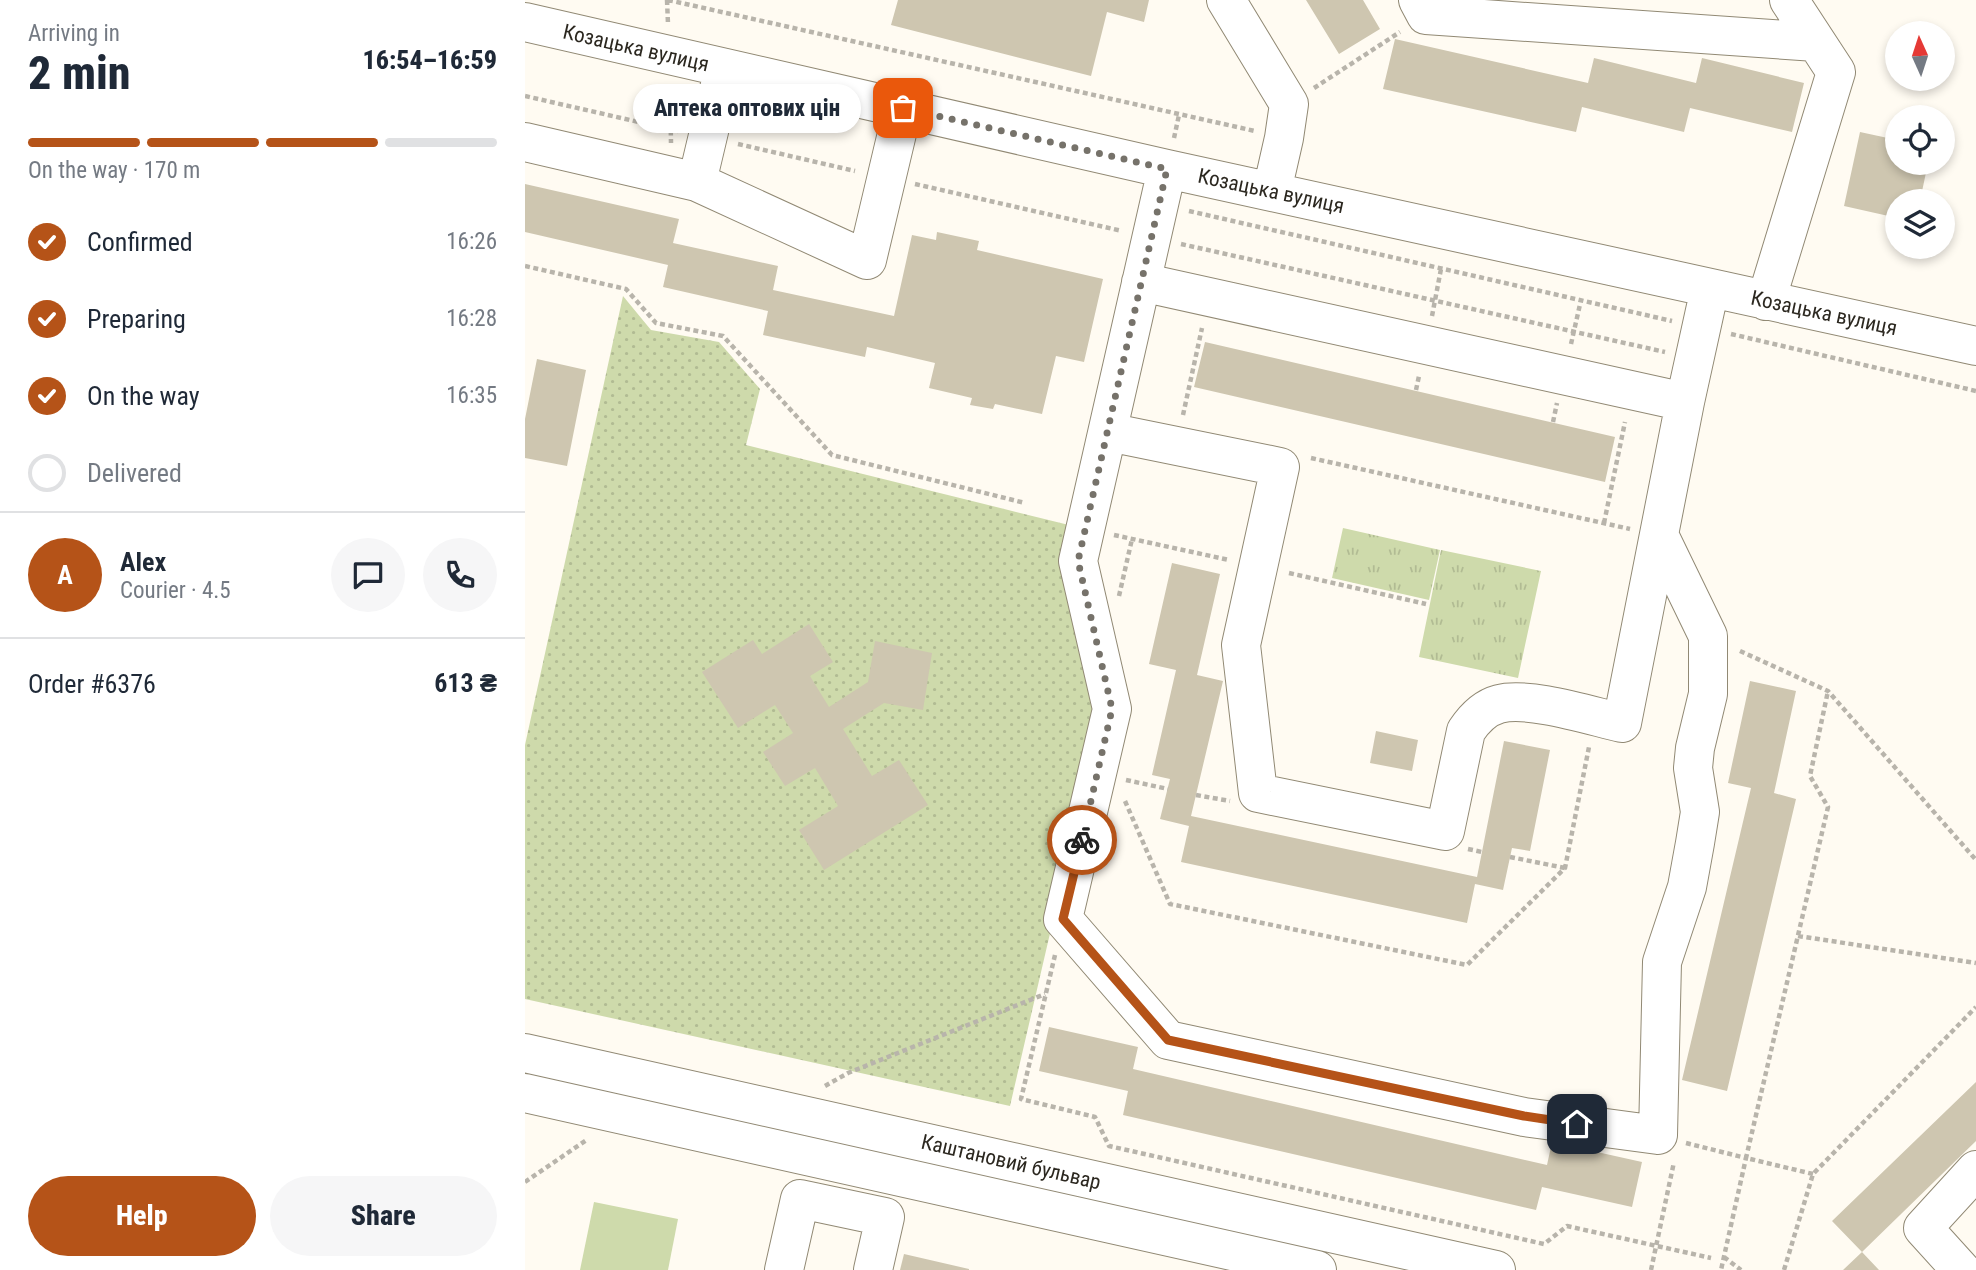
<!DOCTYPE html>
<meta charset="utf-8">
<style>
:root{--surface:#fff;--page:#f6f6f7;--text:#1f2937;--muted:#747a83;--line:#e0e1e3;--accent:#b55318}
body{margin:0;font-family:"Roboto Condensed",sans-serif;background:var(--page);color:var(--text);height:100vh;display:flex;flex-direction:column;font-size:26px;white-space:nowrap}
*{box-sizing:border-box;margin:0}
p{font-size:23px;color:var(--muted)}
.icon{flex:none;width:38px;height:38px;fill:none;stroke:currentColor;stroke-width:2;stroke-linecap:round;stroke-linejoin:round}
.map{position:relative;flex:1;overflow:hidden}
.sheet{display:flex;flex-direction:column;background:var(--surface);width:525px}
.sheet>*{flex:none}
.needle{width:46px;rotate:357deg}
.controls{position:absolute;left:1360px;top:21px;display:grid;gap:14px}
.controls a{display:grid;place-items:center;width:70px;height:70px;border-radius:50%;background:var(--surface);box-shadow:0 4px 10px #0003;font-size:35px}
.pin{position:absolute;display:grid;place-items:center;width:60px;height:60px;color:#fff;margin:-30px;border-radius:14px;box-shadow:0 4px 10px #0006}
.courier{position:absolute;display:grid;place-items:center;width:70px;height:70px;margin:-35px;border:5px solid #b55318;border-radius:50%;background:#fff;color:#222;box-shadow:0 2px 9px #0007}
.bubble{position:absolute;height:49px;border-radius:24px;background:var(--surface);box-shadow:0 4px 10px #0003;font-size:23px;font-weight:800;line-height:49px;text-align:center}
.summary em{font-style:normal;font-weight:800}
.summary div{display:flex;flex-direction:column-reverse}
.summary{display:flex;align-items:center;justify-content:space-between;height:119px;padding:0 28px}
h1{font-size:46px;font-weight:800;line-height:52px}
.bar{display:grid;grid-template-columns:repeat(4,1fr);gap:10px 7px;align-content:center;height:84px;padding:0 28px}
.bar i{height:9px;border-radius:5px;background:var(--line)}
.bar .on{background:var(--accent)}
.bar p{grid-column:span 4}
.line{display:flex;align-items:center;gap:18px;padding:0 28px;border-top:2px solid var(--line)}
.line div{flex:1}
.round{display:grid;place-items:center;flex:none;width:74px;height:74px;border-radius:37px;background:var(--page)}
ol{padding:0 28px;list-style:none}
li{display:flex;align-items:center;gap:21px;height:77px}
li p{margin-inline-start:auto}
li .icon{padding:7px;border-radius:50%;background:var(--accent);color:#fff;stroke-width:4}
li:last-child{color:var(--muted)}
li i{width:38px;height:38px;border:4px solid var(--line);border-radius:50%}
.primary-button{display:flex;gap:14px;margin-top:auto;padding:14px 28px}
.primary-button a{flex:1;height:80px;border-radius:42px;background:var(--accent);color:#fff;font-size:28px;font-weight:800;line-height:80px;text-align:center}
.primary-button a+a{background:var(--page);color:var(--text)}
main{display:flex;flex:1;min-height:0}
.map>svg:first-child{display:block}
.grass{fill:url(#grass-dots)}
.park{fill:url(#park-tufts)}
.pitch{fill:#cedaab}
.building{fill:#cec6b0}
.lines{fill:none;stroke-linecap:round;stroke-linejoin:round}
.minor-casing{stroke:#918974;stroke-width:40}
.path{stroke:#b8b4ab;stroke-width:4.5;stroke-dasharray:5 3.5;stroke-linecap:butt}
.minor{stroke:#fff;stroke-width:38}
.done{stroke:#76726a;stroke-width:7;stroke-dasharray:0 12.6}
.route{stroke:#b55318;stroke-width:9}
.labels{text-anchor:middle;stroke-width:6;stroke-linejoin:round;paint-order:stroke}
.street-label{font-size:21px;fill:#2c2820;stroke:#fff}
</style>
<main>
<section class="sheet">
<div class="summary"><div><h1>2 min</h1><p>Arriving in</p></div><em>16:54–16:59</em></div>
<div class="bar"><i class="on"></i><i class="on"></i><i class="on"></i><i></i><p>On the way · 170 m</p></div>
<ol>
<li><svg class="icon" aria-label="check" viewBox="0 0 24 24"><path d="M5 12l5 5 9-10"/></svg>Confirmed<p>16:26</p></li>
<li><svg class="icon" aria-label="check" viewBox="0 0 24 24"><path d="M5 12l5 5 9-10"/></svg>Preparing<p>16:28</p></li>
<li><svg class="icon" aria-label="check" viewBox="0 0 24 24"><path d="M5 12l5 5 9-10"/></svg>On the way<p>16:35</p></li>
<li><i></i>Delivered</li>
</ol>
<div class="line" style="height:126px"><b class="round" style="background:var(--accent);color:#fff">A</b><div><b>Alex</b><p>Courier · 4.5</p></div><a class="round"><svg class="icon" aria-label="chat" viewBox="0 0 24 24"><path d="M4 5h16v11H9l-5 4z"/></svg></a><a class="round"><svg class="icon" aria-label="phone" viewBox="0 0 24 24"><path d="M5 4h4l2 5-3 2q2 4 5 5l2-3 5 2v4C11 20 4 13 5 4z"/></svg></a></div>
<div class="line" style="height:91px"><div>Order #6376</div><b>613 ₴</b></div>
<div class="primary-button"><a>Help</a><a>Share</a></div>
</section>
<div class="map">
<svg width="1451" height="1270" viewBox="0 0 1451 1270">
<defs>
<pattern id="grass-dots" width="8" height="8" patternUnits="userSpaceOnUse" patternTransform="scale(1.75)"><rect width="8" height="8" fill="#cedaab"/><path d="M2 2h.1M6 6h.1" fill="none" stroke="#b1bb93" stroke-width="1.8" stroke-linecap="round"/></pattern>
<pattern id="park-tufts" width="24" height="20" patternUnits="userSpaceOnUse" patternTransform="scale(1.75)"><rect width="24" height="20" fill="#cedaab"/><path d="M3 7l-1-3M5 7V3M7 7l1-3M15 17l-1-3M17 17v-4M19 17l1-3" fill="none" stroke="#b1bb93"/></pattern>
</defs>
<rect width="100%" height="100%" fill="#fffbf2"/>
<path class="grass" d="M98,296L126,330L194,342L235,389L221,445L548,526L577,709L485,1106L0,999V745Z"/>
<path class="park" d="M818,528L915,550L904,600L807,578Z
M916,550L1016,571L993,678L894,657Z"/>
<path class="pitch" d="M69,1202L153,1219L143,1270H55Z"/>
<path class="building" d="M373,0H624L619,22L582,12L566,76L366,25Z
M781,0H838L855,29L814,54Z
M870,39L1063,83L1069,58L1171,83L1177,58L1279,83L1267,132L1165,108L1159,132L1057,107L1051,132L858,89Z
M1335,132L1372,140V163H1403L1395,201H1372V233L1365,231L1368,217L1319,206Z
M0,184L154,219L148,243L253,266L248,290L369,316L387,235L411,240L412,232L454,241L452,250L578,279L559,362L531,356L517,414L470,404L468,409L445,405L447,398L404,388L410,363L342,347L340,357L238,335L243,311L138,287L143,265L0,232Z
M680,342L1090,437L1080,482L669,387Z
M12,359L61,370L42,466L0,458V419Z
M647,563L695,574L672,675L698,681L666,816L952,877L979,741L1025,750L1005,851L987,848L978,890L950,884L942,923L656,862L664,826L635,819L645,779L627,775L651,670L624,664Z
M284,624L308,662L285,676L304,707L343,682L350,641L407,653L398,710L359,703L318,729L347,776L374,760L403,805L299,870L274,830L313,806L290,768L260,786L238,752L268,733L250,705L213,728L177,672L228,640L237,654Z
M1225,681L1271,691L1249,793L1271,799L1202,1091L1157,1080L1226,788L1203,783Z
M851,731L893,740L887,771L845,763Z
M524,1027L613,1047L608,1069L1022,1165L1027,1142L1117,1162L1107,1207L1017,1187L1011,1210L598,1115L603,1091L514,1071Z
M1451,1082V1141L1337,1252L1354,1270H1318L1337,1252L1307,1221Z
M379,1254L444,1269V1270H375Z"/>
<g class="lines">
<defs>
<path id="minor" d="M701,0L764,104L759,138L747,191
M893,0L901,15L1291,42
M0,22L642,169L1451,346
M0,142L172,182L342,260L378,108
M642,169L553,561L587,709L538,919L643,1040L999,1117L1133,1135L1137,962L1162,887L1170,843L1175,812L1168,768L1170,748L1183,694V636L1134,535
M172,182L199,68
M616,282L1160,402
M1241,301L1311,72L1264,0
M583,432L755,467L716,645L733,793L920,831L941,731C949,719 959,708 974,704C1004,696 1066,716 1097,723L1160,402L1185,288
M0,1053L971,1270
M0,1093L792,1270
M259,1270L275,1199L360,1217L348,1270
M1436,1270L1398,1228L1451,1170"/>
</defs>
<use href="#minor" class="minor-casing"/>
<path class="path" d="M142,0L143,24
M143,0L730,131
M145,88L146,143
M789,88L875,32
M0,96L153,131
M649,138L654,115
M213,144L330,171
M390,184L597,231
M664,211L1147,321
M656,244L1140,352
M0,266L101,289L131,323L198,336L307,455L500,503
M907,316L916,269
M1206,334L1451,391
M1046,344L1056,300
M891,390L894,376
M658,415L677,328
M1028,422L1032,403
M786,458L1105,529
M1079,523L1100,422
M589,535L704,560
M764,573L901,604
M594,596L607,539
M1215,651L1303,691L1451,860
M601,780L643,789
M671,795L705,801
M600,801L645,904L942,965L1040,868L1064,747
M943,849L957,852
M985,857L1040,868
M1273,936L1451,963
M530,955L496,1099L570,1117L584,1146L1019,1244L1042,1226L1186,1258
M300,1086L323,1073L520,994
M1161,1143L1221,1158L1196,1270
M1288,1174L1221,1158L1303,807L1285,776L1303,691
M0,1182L63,1139
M1199,1257L1216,1270
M1126,1270L1149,1162
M1259,1270L1288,1174L1451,1007"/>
<use href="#minor" class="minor"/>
</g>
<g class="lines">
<path class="done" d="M378,108L642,169L553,561L587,709L557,840"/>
<path class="route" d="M557,840L538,919L643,1040L999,1116L1052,1124"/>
</g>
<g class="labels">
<g class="street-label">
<text transform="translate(111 48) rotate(13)" y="7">Козацька вулиця</text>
<text transform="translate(746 191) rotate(12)" y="7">Козацька вулиця</text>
<text transform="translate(1299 313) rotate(12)" y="7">Козацька вулиця</text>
<text transform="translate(486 1162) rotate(13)" y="7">Каштановий бульвар</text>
</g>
</g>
</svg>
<div class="controls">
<a><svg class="needle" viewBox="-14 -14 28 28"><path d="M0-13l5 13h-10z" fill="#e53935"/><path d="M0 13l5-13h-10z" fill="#747a83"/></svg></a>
<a><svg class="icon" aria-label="locate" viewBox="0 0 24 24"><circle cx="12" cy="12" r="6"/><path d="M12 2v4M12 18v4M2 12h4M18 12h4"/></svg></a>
<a><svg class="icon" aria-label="layers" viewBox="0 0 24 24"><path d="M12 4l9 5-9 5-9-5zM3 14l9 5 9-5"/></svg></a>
</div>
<div class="pin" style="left:378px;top:108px;background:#ea580c"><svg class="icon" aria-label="bag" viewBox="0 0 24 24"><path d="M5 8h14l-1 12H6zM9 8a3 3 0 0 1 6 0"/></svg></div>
<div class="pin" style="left:1052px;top:1124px;background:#1f2937"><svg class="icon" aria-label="home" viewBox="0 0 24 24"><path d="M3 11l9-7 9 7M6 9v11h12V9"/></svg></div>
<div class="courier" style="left:557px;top:840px"><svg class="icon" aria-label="bike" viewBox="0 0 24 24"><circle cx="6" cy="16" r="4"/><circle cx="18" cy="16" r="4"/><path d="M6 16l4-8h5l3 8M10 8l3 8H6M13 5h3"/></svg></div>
<div class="bubble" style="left:108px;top:84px;width:228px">Аптека оптових цін</div>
</div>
</main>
